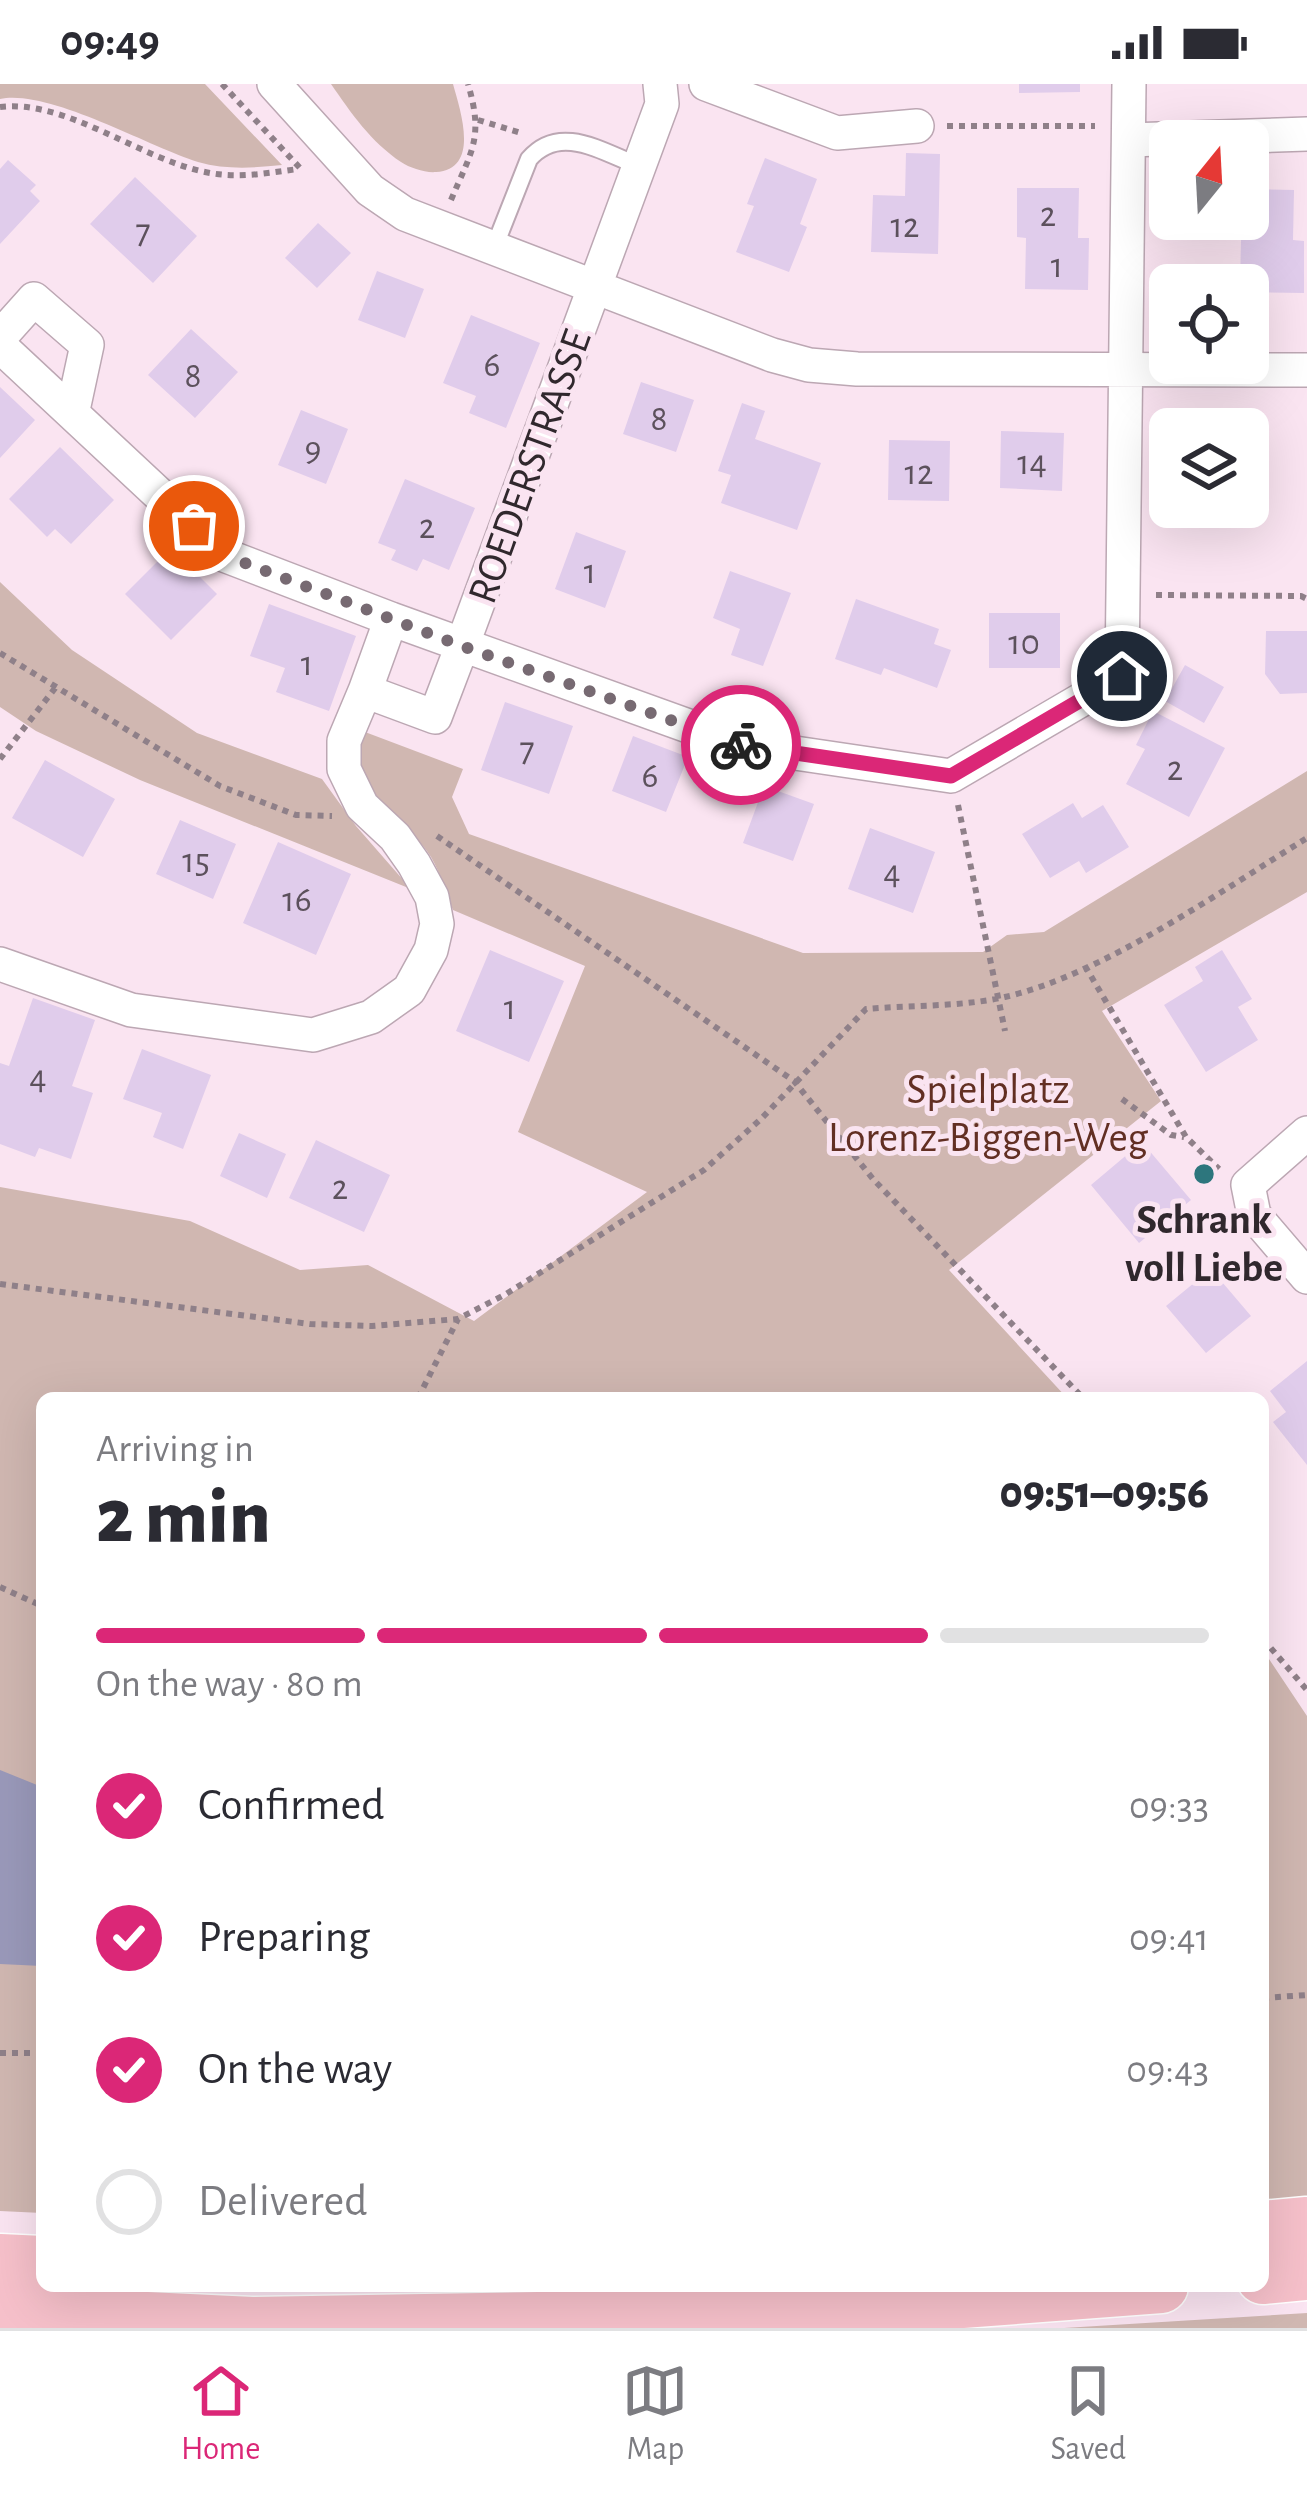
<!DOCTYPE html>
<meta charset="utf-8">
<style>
:root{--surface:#fff;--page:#f2f2f3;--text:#2b2b33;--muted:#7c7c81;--line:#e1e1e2;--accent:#db2777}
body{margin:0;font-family:"Alegreya Sans",sans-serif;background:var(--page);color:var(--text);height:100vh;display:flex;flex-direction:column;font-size:45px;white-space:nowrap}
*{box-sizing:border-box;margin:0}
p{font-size:39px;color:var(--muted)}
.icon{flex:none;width:66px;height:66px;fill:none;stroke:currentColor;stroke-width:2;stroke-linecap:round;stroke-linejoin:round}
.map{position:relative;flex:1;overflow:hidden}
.sheet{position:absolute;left:36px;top:1308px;width:1233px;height:900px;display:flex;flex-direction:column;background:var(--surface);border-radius:18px;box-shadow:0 12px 48px #0002}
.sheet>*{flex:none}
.needle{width:78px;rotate:18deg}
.controls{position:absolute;left:1149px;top:36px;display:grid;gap:24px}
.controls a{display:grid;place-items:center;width:120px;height:120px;border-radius:18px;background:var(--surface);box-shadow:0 12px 48px #0002;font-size:60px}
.pin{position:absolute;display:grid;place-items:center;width:102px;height:102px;color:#fff;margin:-51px;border:6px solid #fff;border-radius:50%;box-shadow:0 3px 12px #0007}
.courier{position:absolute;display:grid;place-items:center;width:120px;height:120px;margin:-60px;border:9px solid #db2777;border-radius:50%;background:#fff;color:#222;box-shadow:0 3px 15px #0007}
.overview em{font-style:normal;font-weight:800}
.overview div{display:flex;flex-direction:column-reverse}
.overview{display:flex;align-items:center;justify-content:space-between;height:204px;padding:0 60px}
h1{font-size:78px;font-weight:800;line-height:90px}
.bar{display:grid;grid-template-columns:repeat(4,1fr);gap:18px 12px;align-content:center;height:144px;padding:0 60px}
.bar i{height:15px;border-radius:9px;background:var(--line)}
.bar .active{background:var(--accent)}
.bar p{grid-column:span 4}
ol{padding:0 60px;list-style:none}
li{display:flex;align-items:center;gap:36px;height:132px}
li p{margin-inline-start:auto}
li .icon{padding:12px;border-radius:50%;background:var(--accent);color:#fff;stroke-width:4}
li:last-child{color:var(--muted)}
li i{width:66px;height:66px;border:6px solid var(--line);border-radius:50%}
.status{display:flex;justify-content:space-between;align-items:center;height:84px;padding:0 60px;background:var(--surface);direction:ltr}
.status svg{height:33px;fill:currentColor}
.tab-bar{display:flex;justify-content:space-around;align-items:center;height:168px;border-top:3px solid var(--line);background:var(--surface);font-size:33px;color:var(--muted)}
.tab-bar a{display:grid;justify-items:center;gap:6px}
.tab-bar .active{color:var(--accent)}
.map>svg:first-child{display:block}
.green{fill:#d0b7b1}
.water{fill:#9a99ba}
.building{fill:#e0cceb}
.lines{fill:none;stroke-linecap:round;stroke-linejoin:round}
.service-casing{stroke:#bca7b3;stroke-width:20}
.minor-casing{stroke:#bca7b3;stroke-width:36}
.trunk-casing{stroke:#fff;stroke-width:57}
.path{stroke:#8f8089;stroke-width:6;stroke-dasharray:6 6;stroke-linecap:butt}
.service{stroke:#fff;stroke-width:16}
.minor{stroke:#fff;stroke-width:33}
.trunk{stroke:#f6c0ca;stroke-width:54}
.done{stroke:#776a72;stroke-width:12;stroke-dasharray:0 21.6}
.route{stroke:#db2777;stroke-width:15}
.poi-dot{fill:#2d767d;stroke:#fae4f1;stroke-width:4.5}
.labels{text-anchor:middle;stroke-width:10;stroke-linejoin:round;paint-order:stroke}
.number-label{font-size:36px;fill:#5c515c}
.street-label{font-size:42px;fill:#30282d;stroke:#fae4f1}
.park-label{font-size:42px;fill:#622f23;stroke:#fae4f1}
.poi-label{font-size:42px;font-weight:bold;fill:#30282d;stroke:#fae4f1}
</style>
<div class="status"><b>09:49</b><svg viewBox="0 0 49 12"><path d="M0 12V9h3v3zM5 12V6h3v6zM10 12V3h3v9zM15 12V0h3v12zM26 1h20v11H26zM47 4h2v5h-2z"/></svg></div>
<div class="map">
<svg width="1307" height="2244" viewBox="0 0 1307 2244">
<rect width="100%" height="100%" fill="#fae4f1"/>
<path class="green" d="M0,0H205L282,81C254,84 226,86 198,78C147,62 49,5 0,15Z
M331,0H453C460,26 481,85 436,88C425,89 410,84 401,78C371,58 351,29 331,0Z
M0,498L72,566L197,649L322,695L356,742L411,805L140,696L36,647L0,623Z
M365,648L463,685L452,713L469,750L803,869L983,868L1007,851L1044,848L1307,687V808L1102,927L1161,1017L949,1186L1067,1314H42V2129L0,2127V1103L190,1137L300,1186L368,1181L474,1237L647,1108L518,1048L585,882L453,826C446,809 440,788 431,773C406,733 339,700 365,648Z
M1263,1566L1307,1632V2113L1263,2119Z
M1307,2229V2244H1064Z"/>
<path class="water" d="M0,1686L42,1703V1882L0,1880Z"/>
<path class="building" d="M1019,0H1080V8L1019,9Z
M906,69L940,70L938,170L871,168L873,111L905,112Z
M765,74L817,95L800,140L807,143L789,188L736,168L754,122L747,120Z
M8,76L36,101L30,107L40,117L0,160V85Z
M135,93L197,152L153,199L90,140Z
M1017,104H1079L1078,154H1089L1088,206L1025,205L1026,154L1017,153Z
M1248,105L1294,106L1293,156L1304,157V209L1248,208V201H1240L1241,156H1231V135H1248Z
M318,139L351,169L317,204L285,174Z
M377,187L424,205L405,254L358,236Z
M471,231L540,259L506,344L469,329L476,312L443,299Z
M191,245L238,288L195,334L148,291Z
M641,298L694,316L676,368L623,350Z
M0,303L35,336L0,374Z
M742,319L765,327L755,355L821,379L797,446L721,419L731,391L718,387Z
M301,326L348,345L326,400L278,381Z
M1001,347L1064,349L1062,407L1000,404Z
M889,356L950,357L949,417L888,416Z
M60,363L114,416L71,460L55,445L47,453L9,415Z
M405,395L475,424L449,486L423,475L417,487L391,476L396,466L378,459Z
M576,448L626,467L605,524L555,505Z
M171,464L217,510L171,556L125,510Z
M730,487L791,509L763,582L731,571L740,545L713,534Z
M856,515L939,545L934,560L951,566L937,604L884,584L881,591L835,575Z
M269,520L356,552L329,627L276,608L285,584L250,572Z
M989,529H1060V584H989Z
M1266,547H1307V609L1280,610L1265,590Z
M1185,581L1224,603L1204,639L1165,617Z
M505,618L573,642L549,710L481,686Z
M1153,627L1225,664L1189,733L1126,700L1145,665L1136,661Z
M633,652L688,673L666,728L612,707Z
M45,676L115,715L83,773L12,734Z
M764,702L814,720L793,777L743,759Z
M1073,719L1082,734L1103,721L1129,763L1086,789L1079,777L1050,794L1022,750Z
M180,736L236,760L213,815L156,790Z
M870,744L935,768L913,829L848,805Z
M278,758L351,790L316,871L243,839Z
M490,866L564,897L529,978L456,947Z
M1222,866L1252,915L1238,923L1258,956L1206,988L1164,921L1203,897L1195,883Z
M33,914L95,936L72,1002L93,1009L71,1075L39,1064L35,1073L0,1060V979L9,982Z
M142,965L211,991L183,1065L153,1053L162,1029L123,1015Z
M239,1049L286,1070L267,1114L220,1092Z
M316,1056L390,1091L364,1148L289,1114Z
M1142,1058L1191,1116L1139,1159L1091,1101Z
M1211,1185L1251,1232L1206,1269L1166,1222Z
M1307,1277V1381L1273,1338L1286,1328L1270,1307Z"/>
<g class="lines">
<defs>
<path id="service" d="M494,164L529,75C560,39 602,68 639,82"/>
<path id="minor" d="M274,0L370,106L405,130L772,271L809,281L857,285L1307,286
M660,0L662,20L462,562L435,633L365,607L391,535L741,661L951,692L1122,592L1129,0
M706,0L837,49L917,42
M1129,56L1307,50
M0,253L34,215L87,261L73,326
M0,262L224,471L391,535
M0,880L131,926L313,951L371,933L409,906L431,866L437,840L432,813L414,780L395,753L362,722L344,685V657L365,607
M1307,1049L1248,1101L1254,1131L1307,1193"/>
<path id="trunk" d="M1263,2144L1307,2140
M0,2177L42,2179
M1263,2193L1307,2189
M0,2228L252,2240L778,2231L1161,2202"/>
</defs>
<use href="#service" class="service-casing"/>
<use href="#minor" class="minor-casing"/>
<use href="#trunk" class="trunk-casing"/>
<path class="path" d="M222,0L300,84
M0,23C66,15 140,75 205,88C237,95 267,89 298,85
M478,36L521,49
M947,42H1095
M451,116C472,66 484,54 468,0
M1156,511L1301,512L1307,515
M0,569L220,702L296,731L332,732
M0,675L56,603
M958,721L1005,947
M437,752L794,997L873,1095L1083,1314
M1085,882L1186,1053L1219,1085
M1122,1015L1171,1051L1184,1053
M0,1200L310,1240L372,1242L458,1235L506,1210L704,1086L761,1035L866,925C911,921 961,923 1005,913C1102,891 1221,807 1307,754
M418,1314L458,1235
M0,1503L42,1522
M1263,1555L1307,1606
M1263,1914L1307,1911
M0,1969H42"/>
<use href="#service" class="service"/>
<use href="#minor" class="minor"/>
<use href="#trunk" class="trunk"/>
</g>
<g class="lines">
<path class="done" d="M194,442L224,471L462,562L741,661"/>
<path class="route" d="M741,661L951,692L1122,592"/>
</g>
<circle class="poi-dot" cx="1204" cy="1090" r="12"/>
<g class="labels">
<g class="number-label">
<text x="1048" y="142">2</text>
<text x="905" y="153">12</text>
<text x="143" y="159">7</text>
<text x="1057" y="193">1</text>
<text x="492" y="292">6</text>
<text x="193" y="303">8</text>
<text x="659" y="346">8</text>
<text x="313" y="376">9</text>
<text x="1032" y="390">14</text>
<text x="919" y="400">12</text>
<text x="427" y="454">2</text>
<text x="590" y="499">1</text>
<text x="1024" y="570">10</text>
<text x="307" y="591">1</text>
<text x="527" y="677">7</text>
<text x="1175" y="696">2</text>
<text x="650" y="703">6</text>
<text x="196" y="788">15</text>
<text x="892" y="800">4</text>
<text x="297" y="827">16</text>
<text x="510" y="935">1</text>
<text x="38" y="1005">4</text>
<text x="340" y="1115">2</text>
</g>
<g class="street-label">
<text transform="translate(528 382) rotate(-70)" y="15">ROEDERSTRASSE</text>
</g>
<g class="park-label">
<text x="988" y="1019">Spielplatz<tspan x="988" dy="48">Lorenz-Biggen-Weg</tspan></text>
</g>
<g class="poi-label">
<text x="1204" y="1149">Schrank<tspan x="1204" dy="48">voll Liebe</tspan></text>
</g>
</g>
</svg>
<div class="controls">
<a><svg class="needle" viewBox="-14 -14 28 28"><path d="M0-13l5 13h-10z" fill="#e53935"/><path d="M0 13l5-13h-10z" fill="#7c7c81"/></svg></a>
<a><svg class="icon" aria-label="locate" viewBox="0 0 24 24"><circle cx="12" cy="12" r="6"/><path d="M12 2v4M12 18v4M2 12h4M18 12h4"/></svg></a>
<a><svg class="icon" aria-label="layers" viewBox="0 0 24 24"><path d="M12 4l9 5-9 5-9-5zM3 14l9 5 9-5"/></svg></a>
</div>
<div class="pin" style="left:194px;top:442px;background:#ea580c"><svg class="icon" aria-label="bag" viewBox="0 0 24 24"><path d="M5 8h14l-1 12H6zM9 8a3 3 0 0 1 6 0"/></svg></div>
<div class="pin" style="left:1122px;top:592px;background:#1f2937"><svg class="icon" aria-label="home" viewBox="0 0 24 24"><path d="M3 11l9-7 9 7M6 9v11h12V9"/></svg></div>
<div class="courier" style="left:741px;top:661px"><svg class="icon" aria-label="bike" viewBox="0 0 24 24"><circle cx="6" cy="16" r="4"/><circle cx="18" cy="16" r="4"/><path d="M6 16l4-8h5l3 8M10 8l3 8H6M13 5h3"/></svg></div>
<section class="sheet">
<div class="overview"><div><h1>2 min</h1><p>Arriving in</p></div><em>09:51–09:56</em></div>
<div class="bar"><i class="active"></i><i class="active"></i><i class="active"></i><i></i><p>On the way · 80 m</p></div>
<ol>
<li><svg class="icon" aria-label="check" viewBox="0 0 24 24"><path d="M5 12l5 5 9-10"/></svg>Confirmed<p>09:33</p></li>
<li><svg class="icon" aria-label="check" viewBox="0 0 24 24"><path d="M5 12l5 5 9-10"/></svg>Preparing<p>09:41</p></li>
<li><svg class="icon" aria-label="check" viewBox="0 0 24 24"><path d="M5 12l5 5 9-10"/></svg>On the way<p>09:43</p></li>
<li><i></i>Delivered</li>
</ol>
</section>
</div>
<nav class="tab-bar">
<a class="active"><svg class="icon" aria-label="home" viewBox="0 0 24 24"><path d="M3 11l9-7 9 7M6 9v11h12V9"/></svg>Home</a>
<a><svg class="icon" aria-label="map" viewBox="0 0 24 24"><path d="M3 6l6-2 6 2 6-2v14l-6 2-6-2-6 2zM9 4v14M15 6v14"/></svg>Map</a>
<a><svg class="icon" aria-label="saved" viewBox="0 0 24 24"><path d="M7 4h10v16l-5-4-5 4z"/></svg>Saved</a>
</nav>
